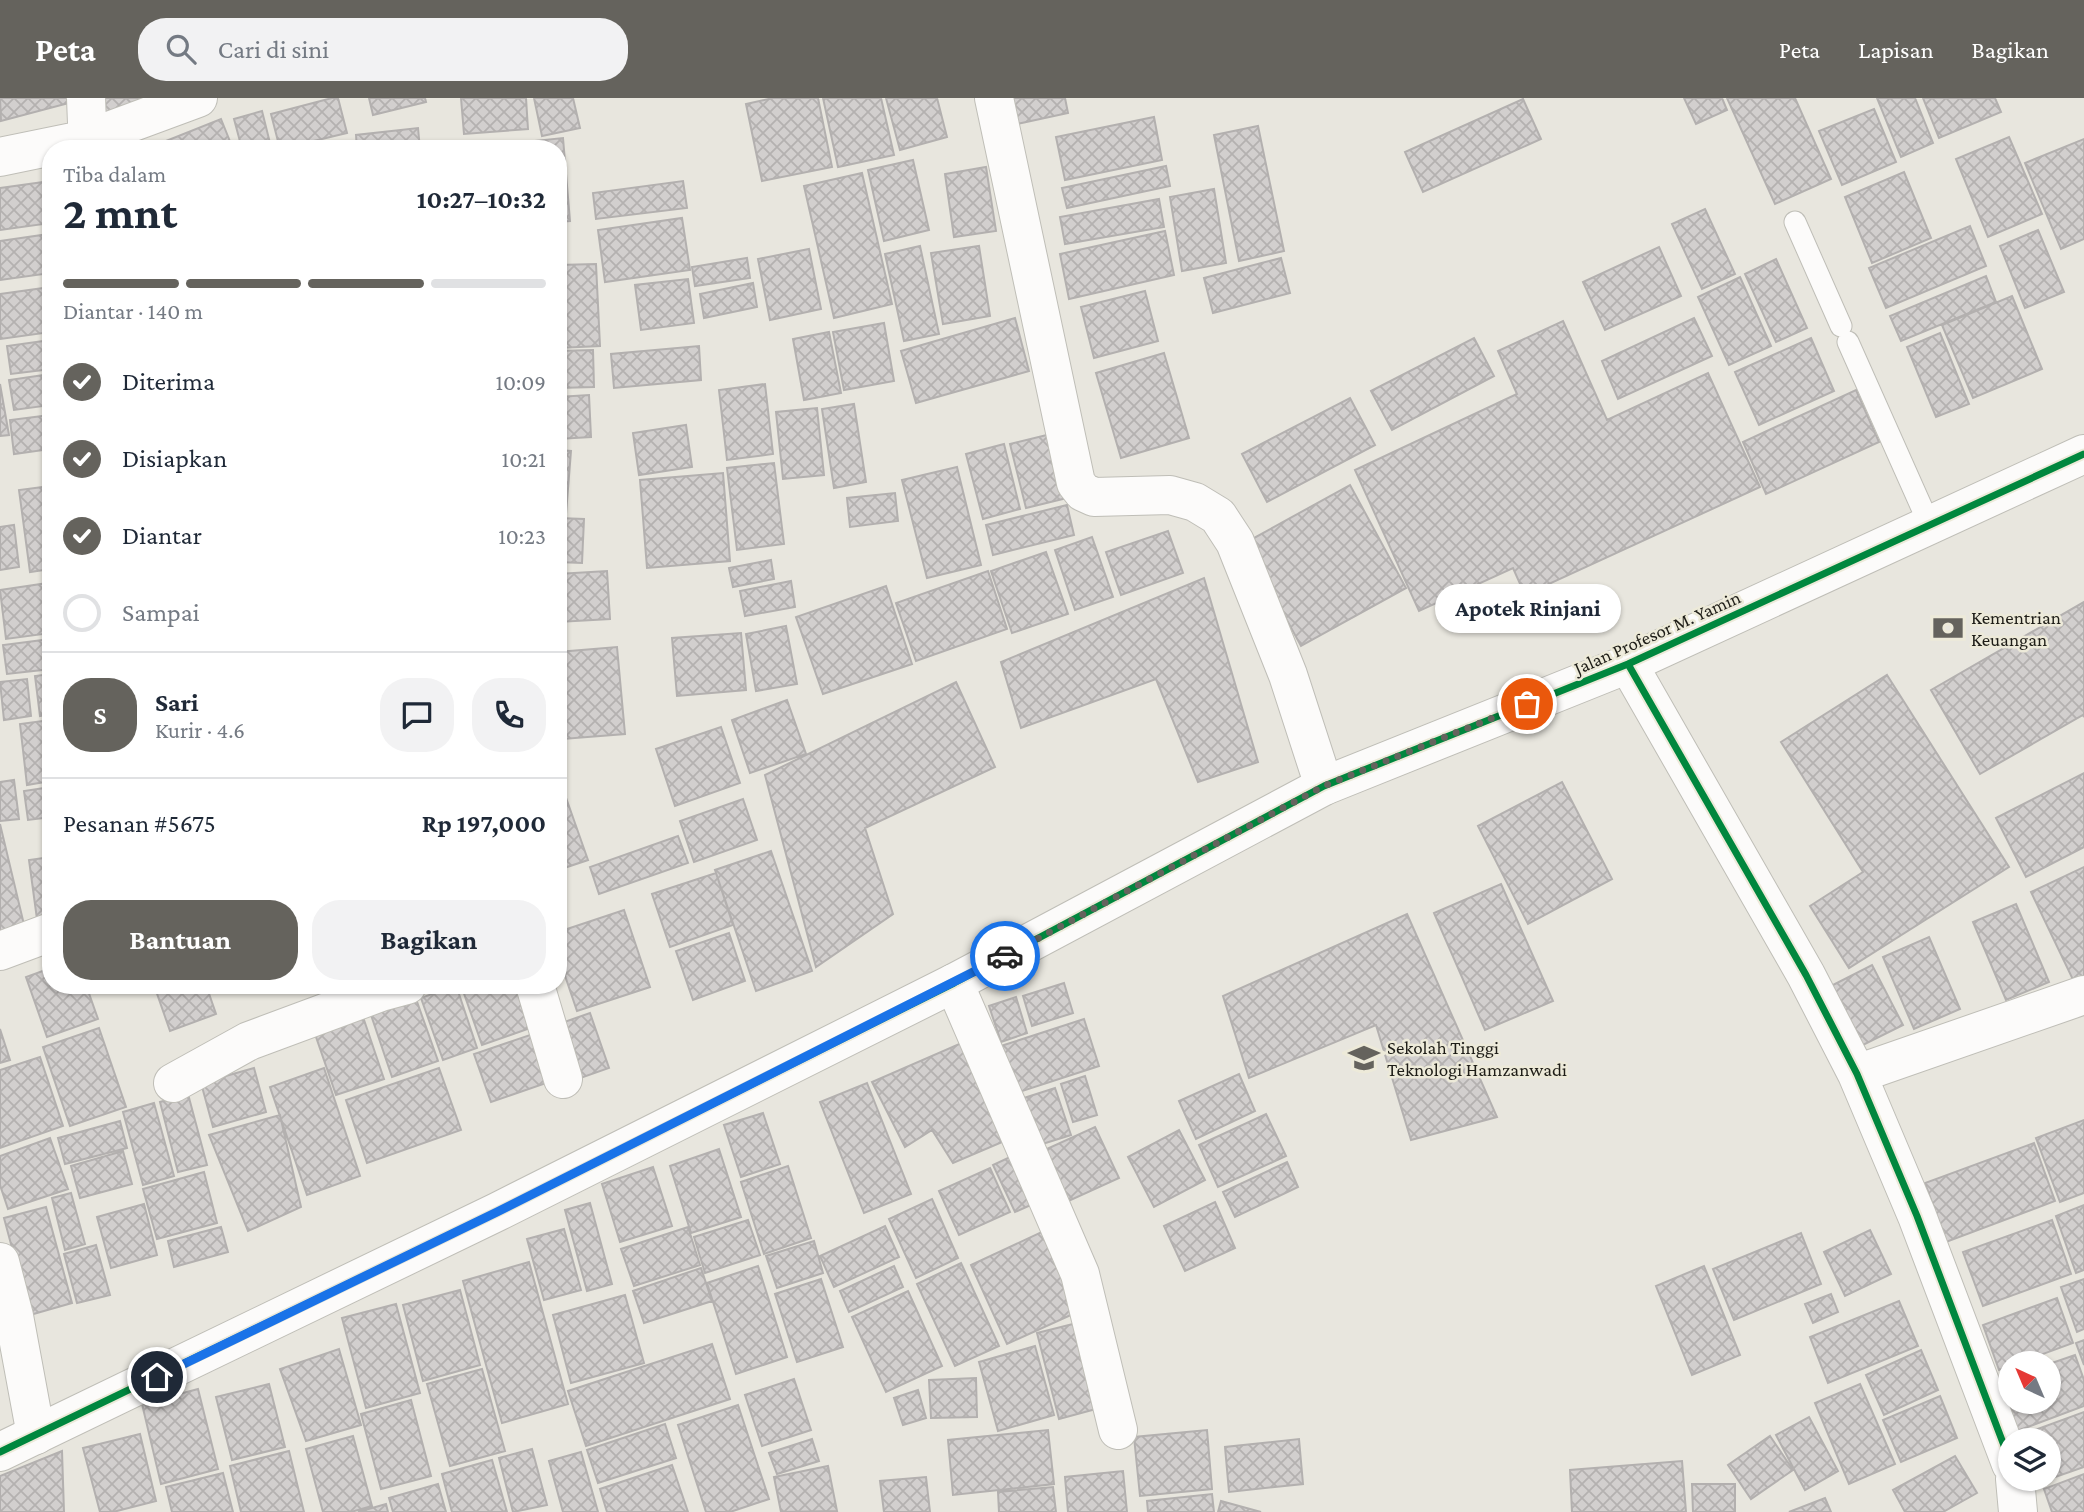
<!DOCTYPE html>
<html lang="id">
<meta charset="utf-8">
<style>
:root{--surface:#fff;--page:#f2f2f3;--text:#1f2937;--muted:#747a83;--line:#e0e1e3;--accent:#65635d}
body{margin:0;font-family:"Crimson Pro",serif;background:var(--page);color:var(--text);height:100vh;display:flex;flex-direction:column;font-size:26px;white-space:nowrap}
*{box-sizing:border-box;margin:0}
p{font-size:23px;color:var(--muted)}
.icon{flex:none;width:38px;height:38px;fill:none;stroke:currentColor;stroke-width:2;stroke-linecap:round;stroke-linejoin:round}
.map{position:relative;flex:1;overflow:hidden}
.panel{position:absolute;left:42px;top:42px;width:525px;height:854px;display:flex;flex-direction:column;background:var(--surface);border-radius:28px;box-shadow:0 2px 5px #0004}
.panel>*{flex:none}
.needle{width:46px;rotate:316deg}
.controls{position:absolute;left:1998px;top:1253px;display:grid;gap:14px}
.controls a{display:grid;place-items:center;width:63px;height:63px;border-radius:50%;background:var(--surface);box-shadow:0 2px 5px #0004;font-size:35px}
.pin{position:absolute;display:grid;place-items:center;width:60px;height:60px;color:#fff;margin:-30px;border:4px solid #fff;border-radius:50%;box-shadow:0 2px 7px #0007}
.courier{position:absolute;display:grid;place-items:center;width:70px;height:70px;margin:-35px;border:5px solid #1a73e8;border-radius:50%;background:#fff;color:#222;box-shadow:0 2px 9px #0007}
.bubble{position:absolute;height:49px;border-radius:24px;background:var(--surface);box-shadow:0 2px 5px #0004;font-size:23px;font-weight:700;line-height:49px;text-align:center}
.summary em{font-style:normal;font-weight:700}
.summary div{display:flex;flex-direction:column-reverse}
.summary{display:flex;align-items:center;justify-content:space-between;height:119px;padding:0 21px}
h1{font-size:46px;font-weight:700;line-height:52px}
.bar{display:grid;grid-template-columns:repeat(4,1fr);gap:10px 7px;align-content:center;height:84px;padding:0 21px}
.bar i{height:9px;border-radius:5px;background:var(--line)}
.bar .selected{background:var(--accent)}
.bar p{grid-column:span 4}
.line{display:flex;align-items:center;gap:18px;padding:0 21px;border-top:2px solid var(--line)}
.line div{flex:1}
.round{display:grid;place-items:center;flex:none;width:74px;height:74px;border-radius:28px;background:var(--page)}
ol{padding:0 21px;list-style:none}
li{display:flex;align-items:center;gap:21px;height:77px}
li p{margin-inline-start:auto}
li .icon{padding:7px;border-radius:50%;background:var(--accent);color:#fff;stroke-width:4}
li:last-child{color:var(--muted)}
li i{width:38px;height:38px;border:4px solid var(--line);border-radius:50%}
.button{display:flex;gap:14px;margin-top:auto;padding:14px 21px}
.button a{flex:1;height:80px;border-radius:28px;background:var(--accent);color:#fff;font-size:28px;font-weight:700;line-height:80px;text-align:center}
.button a+a{background:var(--page);color:var(--text)}
header{display:flex;align-items:center;gap:42px;box-sizing:border-box;height:98px;padding:0 35px;background:var(--accent);color:#fff}
header strong{font-size:33px}
nav{display:flex;gap:38px;margin-inline-start:auto;font-size:24px}
.search{width:490px;height:63px;background:var(--page);display:flex;align-items:center;gap:18px;box-sizing:border-box;padding:0 24px;border-radius:28px;color:var(--muted);font-size:26px}
.map>svg:first-child{display:block}
.building{fill:url(#building-cross-hatch);stroke:#b3b0af;stroke-width:2}
.lines{fill:none;stroke-linecap:round;stroke-linejoin:round}
.lane-casing{stroke:#bfbeb7;stroke-width:23}
.street-casing{stroke:#bfbeb7;stroke-width:40}
.secondary-casing{stroke:#bfbeb7;stroke-width:40}
.lane{stroke:#fcfbfa;stroke-width:21}
.street{stroke:#fcfbfa;stroke-width:38}
.secondary{stroke:#fcfbfa;stroke-width:38}
.cycleway-casing{stroke:#edead9;stroke-width:11}
.cycleway{stroke:#00873e;stroke-width:7}
.done{stroke:#65635d;stroke-width:7;stroke-dasharray:0 12.6}
.route{stroke:#1a73e8;stroke-width:9}
.labels{text-anchor:middle;stroke-width:5;stroke-linejoin:round;paint-order:stroke}
.poi-label{font-size:19px;fill:#1e1d17;stroke:#edead9;text-anchor:start}
.street-label{font-size:19px;fill:#1e1d17;stroke:#edead9}
</style>
<header>
<strong>Peta</strong>
<div class="search"><svg class="icon" aria-label="search" viewBox="0 0 24 24"><circle cx="10" cy="10" r="6"/><path d="M15 15l6 6"/></svg>Cari di sini</div>
<nav><a>Peta</a><a>Lapisan</a><a>Bagikan</a></nav>
</header>
<div class="map">
<svg width="2084" height="1414" viewBox="0 0 2084 1414">
<defs>
<pattern id="building-cross-hatch" width="8" height="8" patternUnits="userSpaceOnUse" patternTransform="scale(1.75)"><rect width="8" height="8" fill="#d2cfce"/><path d="M0 0l8 8M0 8l8-8" fill="none" stroke="#b4b1b0"/></pattern>
</defs>
<rect width="100%" height="100%" fill="#e8e6de"/>
<path class="building" d="M0,0H84V1L1,23Z
M99,0H152L103,16Z
M332,0H338L347,35L280,51L271,16Z
M369,0H425L426,4L373,17Z
M461,0H526L528,31L464,36Z
M534,0H573L580,30L542,38Z
M773,0H818L832,69L762,83L746,6Z
M823,0H881L894,57L838,69Z
M886,0H937L947,39L900,52Z
M1012,0H1065L1068,15L1017,26Z
M1684,0H1722L1727,12L1696,26Z
M1727,0H1795L1831,81L1775,106Z
M1877,0H1915L1933,45L1901,59Z
M1923,0H1995L2001,14L1939,40Z
M1523,1L1541,41L1423,94L1405,54Z
M1874,11L1896,64L1842,87L1819,33Z
M262,13L271,49L242,51L234,21Z
M1154,19L1162,62L1065,82L1056,39Z
M221,21L233,51H146Z
M1258,28L1284,153L1239,163L1214,37Z
M418,30L420,51H357L356,37Z
M2009,39L2042,116L1988,139L1956,61Z
M563,40L570,123L558,124V51H497L496,47Z
M2084,41V141L2061,151L2025,65Z
M913,62L929,132L884,143L868,72Z
M1166,68L1170,88L1067,110L1062,90Z
M986,69L996,133L954,139L945,76Z
M1904,74L1931,140L1872,165L1845,99Z
M862,75L892,206L834,220L804,88Z
M51,83V125L0,132V90Z
M683,83L687,110L596,121L593,95Z
M1214,91L1226,165L1182,173L1170,99Z
M1159,101L1164,129L1065,146L1060,119Z
M1705,111L1735,176L1702,191L1672,126Z
M682,120L690,172L605,184L598,132Z
M1970,128L1986,168L1886,210L1869,170Z
M2038,132L2064,194L2025,210L2000,148Z
M1165,133L1174,177L1069,201L1060,156Z
M49,136L51,175L0,182V143Z
M920,148L939,236L904,243L885,156Z
M979,148L990,218L943,226L931,155Z
M1659,149L1681,198L1605,232L1583,184Z
M809,151L821,211L770,222L758,161Z
M747,160L750,180L695,188L692,169Z
M1281,160L1290,195L1213,215L1204,180Z
M1776,161L1807,230L1776,244L1745,176Z
M596,166L600,248L558,250V167Z
M1986,178L1996,204L1901,243L1890,218Z
M1740,179L1771,248L1729,267L1698,199Z
M688,181L694,225L641,232L635,187Z
M753,185L757,209L704,220L700,196Z
M51,189V234L0,241V196Z
M1145,193L1158,243L1094,260L1081,209Z
M2012,198L2042,271L1973,300L1942,227Z
M1015,220L1029,273L916,305L901,253Z
M1694,220L1712,258L1618,301L1602,263Z
M1563,223L1607,322L1708,275L1760,389L1525,497L1513,470L1419,513L1355,372L1517,296L1498,253Z
M884,225L894,283L844,292L833,234Z
M829,234L841,295L804,302L793,241Z
M1940,235L1969,306L1936,319L1907,249Z
M1474,240L1494,278L1392,332L1371,293Z
M1811,240L1834,293L1759,327L1735,274Z
M51,242V271L11,276L7,248Z
M699,248L701,282L614,290L611,256Z
M593,252L594,289L558,290V253Z
M1164,255L1189,340L1121,360L1096,275Z
M51,276V307L14,312L9,282Z
M0,286L9,337L0,338Z
M765,286L773,356L727,362L719,292Z
M1856,292L1879,344L1766,396L1743,344Z
M589,297L591,339L558,341V299Z
M1350,300L1375,347L1267,404L1242,356Z
M854,306L866,384L834,390L822,311Z
M817,310L824,377L783,381L776,314Z
M51,317V351L14,356L10,322Z
M686,327L692,369L639,377L633,335Z
M1051,336L1067,400L1026,410L1010,346Z
M1004,346L1020,411L983,421L966,356Z
M558,352L571,353L566,416H558Z
M774,365L784,446L737,452L727,370Z
M957,369L981,467L927,480L902,382Z
M723,375L730,463L647,470L640,382Z
M1350,387L1406,490L1301,548L1245,445Z
M51,388V471L30,474L19,392Z
M895,395L898,423L850,429L847,400Z
M1067,407L1074,437L993,457L986,427Z
M558,420L584,421L582,465L558,464Z
M14,427L19,469L0,472V429Z
M1168,433L1183,475L1121,497L1106,454Z
M1092,439L1113,499L1075,512L1055,452Z
M1046,454L1068,516L1012,535L991,473Z
M771,462L774,481L733,489L729,470Z
M607,473L610,521L558,524V476Z
M988,473L1007,531L916,563L896,505Z
M1204,480L1258,664L1198,684L1156,581L1021,630L1001,564Z
M791,483L795,509L745,518L740,493Z
M48,485L51,535L6,541L0,492Z
M886,488L912,566L823,596L796,519Z
M2084,504V619L2083,617L1980,676L1931,592Z
M786,528L797,586L756,593L746,536Z
M741,535L746,592L677,598L672,540Z
M51,541V571L7,576L3,547Z
M617,549L625,636L563,641L558,554Z
M51,576V616L40,618L35,578Z
M1887,577L2009,769L1849,870L1810,808L1863,774L1781,644Z
M27,581L31,618L4,622L0,584Z
M956,584L995,669L865,730L893,816L816,869L765,677Z
M787,602L806,656L750,675L732,622Z
M51,622V683L27,687L20,626Z
M721,629L740,685L675,708L656,651Z
M2084,675V749L2026,779L1996,720Z
M14,682L19,721L0,723V684Z
M1562,684L1612,781L1528,826L1478,728Z
M51,689V719L28,722L24,693Z
M564,694L588,762L558,772V696Z
M743,701L757,742L694,764L680,723Z
M0,726L26,835L0,842Z
M678,738L688,765L599,796L590,769Z
M771,753L812,873L756,893L715,772Z
M51,759V819L37,821L29,762Z
M2084,769V884L2076,888L2031,794Z
M716,775L733,827L670,849L652,796Z
M1501,786L1553,903L1485,932L1434,815Z
M2016,806L2049,884L2006,902L1973,824Z
M624,812L650,889L577,913L558,857V834Z
M1407,816L1497,1019L1411,1042L1376,927L1249,980L1223,898Z
M729,835L745,883L693,902L676,853Z
M1929,839L1960,911L1914,931L1883,859Z
M1872,867L1903,927L1861,948L1831,888Z
M51,870V887H86L98,921L47,939L26,879Z
M1064,885L1073,915L1032,928L1023,898Z
M154,887H206L216,916L170,933Z
M215,887H237L217,894Z
M456,887L477,950L443,962L421,900Z
M461,887H526L539,927L482,947Z
M415,898L438,963L392,979L370,914Z
M1016,899L1027,935L1001,944L989,908Z
M590,915L609,970L569,984L550,929Z
M362,916L384,981L336,997L314,933Z
M1084,921L1099,968L1016,995L1001,948Z
M99,930L126,1009L70,1028L43,949Z
M0,931L10,962L0,965Z
M542,933L558,981L491,1004L474,956Z
M973,940L1014,1039L953,1065L932,1032L905,1049L872,984Z
M40,959L63,1028L0,1050V972Z
M254,970L266,1014L213,1029L201,985Z
M324,970L360,1078L307,1097L270,989Z
M439,970L461,1032L367,1065L346,1002Z
M1239,976L1255,1013L1196,1041L1179,1003Z
M1085,978L1097,1017L1073,1024L1061,986Z
M867,985L911,1096L864,1115L820,1004Z
M1055,990L1071,1037L1036,1048L1021,1001Z
M188,996L207,1067L178,1074L160,1004Z
M154,1005L174,1078L143,1087L123,1014Z
M763,1015L780,1066L741,1079L724,1027Z
M1266,1016L1286,1058L1218,1089L1199,1047Z
M280,1017L301,1109L248,1133L209,1037Z
M2084,1022V1095L2060,1104L2036,1040Z
M120,1023L127,1050L65,1066L58,1040Z
M1095,1029L1119,1080L1062,1106L1038,1055Z
M1179,1032L1205,1082L1154,1109L1128,1059Z
M50,1040L68,1091L8,1111L0,1087V1058Z
M2034,1045L2055,1103L1946,1144L1925,1085Z
M719,1051L741,1119L691,1135L670,1068Z
M123,1053L132,1086L80,1100L71,1068Z
M1021,1054L1042,1102L1015,1114L993,1067Z
M1287,1064L1298,1089L1235,1119L1223,1094Z
M788,1068L811,1140L764,1156L741,1084Z
M653,1069L672,1128L620,1144L602,1086Z
M990,1070L1010,1114L959,1137L939,1093Z
M204,1074L217,1125L157,1141L143,1091Z
M71,1095L85,1146L65,1152L52,1100Z
M932,1101L958,1160L916,1180L889,1121Z
M1215,1104L1235,1150L1185,1173L1164,1128Z
M590,1105L612,1186L587,1193L565,1112Z
M144,1106L157,1157L111,1170L97,1119Z
M2084,1107V1172L2076,1175L2056,1118Z
M46,1109L72,1205L30,1217L4,1120Z
M748,1122L760,1157L705,1175L694,1139Z
M2052,1122L2071,1176L1983,1208L1963,1154Z
M885,1128L899,1159L834,1189L820,1158Z
M221,1129L228,1154L174,1169L168,1143Z
M688,1129L700,1167L634,1188L621,1151Z
M564,1131L581,1192L544,1202L527,1141Z
M1046,1132L1082,1212L1007,1246L971,1167Z
M1870,1132L1891,1176L1845,1198L1824,1154Z
M1801,1135L1821,1186L1734,1222L1713,1171Z
M814,1143L823,1175L777,1190L766,1158Z
M96,1147L110,1197L77,1205L64,1156Z
M529,1164L568,1306L502,1325L463,1183Z
M961,1165L999,1248L955,1268L917,1186Z
M758,1168L787,1259L736,1276L707,1185Z
M894,1168L903,1189L849,1214L840,1193Z
M1704,1168L1740,1257L1692,1277L1656,1188Z
M701,1170L712,1203L644,1225L633,1193Z
M821,1181L843,1249L797,1264L775,1196Z
M2084,1181V1231L2077,1234L2061,1189Z
M460,1192L480,1267L423,1283L403,1207Z
M908,1193L942,1268L886,1294L852,1219Z
M1831,1196L1838,1214L1813,1225L1805,1206Z
M625,1197L644,1265L571,1285L553,1217Z
M2057,1200L2073,1245L1999,1272L1983,1227Z
M1899,1203L1918,1248L1828,1285L1810,1239Z
M396,1206L420,1295L366,1310L342,1220Z
M1085,1223L1107,1308L1059,1321L1037,1235Z
M2084,1242V1267L2076,1245Z
M712,1246L730,1301L586,1348L568,1293Z
M1035,1248L1054,1317L998,1333L979,1264Z
M339,1251L361,1327L306,1343L280,1271Z
M1921,1252L1938,1292L1884,1317L1866,1277Z
M2075,1257L2084,1282V1308L2017,1333L1999,1285L2011,1281V1304H2049V1266Z
M482,1271L505,1353L450,1368L427,1286Z
M976,1280L977,1319L931,1320L929,1282Z
M794,1281L811,1332L762,1348L745,1297Z
M269,1286L285,1349L232,1362L216,1299Z
M1860,1286L1895,1366L1849,1386L1815,1305Z
M198,1291L218,1371L161,1386L142,1306Z
M918,1292L926,1320L903,1327L894,1300Z
M1940,1298L1957,1340L1901,1364L1883,1322Z
M411,1302L431,1378L381,1391L361,1316Z
M738,1307L769,1401L730,1414H706L678,1327Z
M2084,1314V1369L2041,1384L2040,1381H2049V1342H2026L2024,1336Z
M1809,1319L1838,1373L1805,1392L1776,1337Z
M665,1326L676,1360L598,1385L587,1352Z
M1048,1332L1054,1386L953,1397L948,1342Z
M1207,1332L1212,1391L1140,1398L1134,1339Z
M140,1336L156,1403L113,1414H100L83,1350Z
M353,1338L372,1408L351,1414H323L306,1351Z
M1770,1338L1793,1372L1751,1401L1728,1367Z
M812,1341L819,1363L777,1376L769,1355Z
M1299,1341L1303,1386L1229,1394L1225,1349Z
M532,1351L547,1407L513,1414L499,1360Z
M62,1353L64,1414H0V1378Z
M289,1353L304,1414H241L230,1368Z
M581,1354L598,1414H563L549,1363Z
M1955,1358L1977,1395L1943,1414H1905L1893,1392Z
M492,1362L507,1414H452L442,1376Z
M1682,1363L1686,1414H1572L1570,1372Z
M672,1367L688,1414H607L600,1391Z
M828,1368L837,1413L781,1414L774,1379Z
M1123,1373L1127,1414H1068L1065,1379Z
M223,1375L233,1414H172L166,1389Z
M2084,1376V1414H2052L2044,1391Z
M926,1379L930,1414H884L880,1383Z
M438,1386L446,1414H393L389,1400Z
M1692,1386H1735V1414H1693Z
M1053,1389L1056,1414H999L998,1394Z
M1212,1396L1214,1414H1148L1147,1403Z
M1825,1400L1831,1414H1789Z
M1221,1403L1261,1414H1218Z
M386,1406L388,1414H358Z"/>
<g class="lines">
<defs>
<path id="lane" d="M1795,124L1841,228
M1848,244L1930,428"/>
<path id="street" d="M86,0L88,51
M994,0L1076,385L1083,394L1094,399L1170,397L1195,404L1218,418L1235,444L1288,577L1324,688
M0,59L87,41L198,0
M1628,566L1806,877L1857,976L1917,1118L2011,1366
M0,853L51,834
M954,885L1080,1176L1118,1332
M535,887L563,981
M1857,976L2084,897
M173,985L249,943L381,894L407,887
M0,1164L14,1218L36,1337
M2015,1381L2018,1414"/>
<path id="secondary" d="M0,1354L497,1114L954,885L1324,688L1628,566L2084,356"/>
</defs>
<use href="#lane" class="lane-casing"/>
<use href="#street" class="street-casing"/>
<use href="#secondary" class="secondary-casing"/>
<use href="#lane" class="lane"/>
<use href="#street" class="street"/>
<use href="#secondary" class="secondary"/>
<defs>
<path id="cycleway" d="M1628,566L1806,877L1857,976L1917,1118L2011,1366
M0,1354L497,1114L954,885L1324,688L1628,566L2084,356"/>
</defs>
<use href="#cycleway" class="cycleway-casing"/>
<use href="#cycleway" class="cycleway"/>
</g>
<g class="lines">
<path class="done" d="M1005,858L1324,688L1527,606"/>
<path class="route" d="M157,1279L497,1114L1005,858"/>
</g>
<defs>
<symbol id="bank-bare" viewBox="-9 -9 18 18"><path d="M-6-4H6V4H-6ZM0-2.3a2.3 2.3 0 1 0 0 4.6a2.3 2.3 0 1 0 0-4.6Z" fill="#65635d" stroke="#edead9" stroke-width="2.5" paint-order="stroke"/></symbol>
<symbol id="university-bare" viewBox="-9 -9 18 18"><path d="M0-5L7-2L0 1L-7-2ZM-4 1L0 2.5L4 1V4Q0 6-4 4Z" fill="#65635d" stroke="#edead9" stroke-width="2.5" paint-order="stroke"/></symbol>
</defs>
<g fill-rule="evenodd">
<use href="#bank-bare" x="1926" y="508" width="44" height="44"/>
<use href="#university-bare" x="1342" y="938" width="44" height="44"/>
</g>
<g class="labels">
<g class="poi-label">
<text x="1971" y="526">Kementrian<tspan x="1971" dy="22">Keuangan</tspan></text>
<text x="1387" y="956">Sekolah Tinggi<tspan x="1387" dy="22">Teknologi Hamzanwadi</tspan></text>
</g>
<g class="street-label">
<text transform="translate(1657 534) rotate(-24)" y="7">Jalan Profesor M. Yamin</text>
</g>
</g>
</svg>
<div class="controls">
<a><svg class="needle" viewBox="-14 -14 28 28"><path d="M0-13l5 13h-10z" fill="#e53935"/><path d="M0 13l5-13h-10z" fill="#747a83"/></svg></a>
<a><svg class="icon" aria-label="layers" viewBox="0 0 24 24"><path d="M12 4l9 5-9 5-9-5zM3 14l9 5 9-5"/></svg></a>
</div>
<div class="pin" style="left:1527px;top:606px;background:#ea580c"><svg class="icon" aria-label="bag" viewBox="0 0 24 24"><path d="M5 8h14l-1 12H6zM9 8a3 3 0 0 1 6 0"/></svg></div>
<div class="pin" style="left:157px;top:1279px;background:#1f2937"><svg class="icon" aria-label="home" viewBox="0 0 24 24"><path d="M3 11l9-7 9 7M6 9v11h12V9"/></svg></div>
<div class="courier" style="left:1005px;top:858px"><svg class="icon" aria-label="car" viewBox="0 0 24 24"><path d="M5 17H2v-5l4-1 3-4h7l3 4 3 1v5h-3M9 17h6M6 11h13"/><circle cx="7" cy="17" r="2"/><circle cx="17" cy="17" r="2"/></svg></div>
<div class="bubble" style="left:1435px;top:486px;width:186px">Apotek Rinjani</div>
<section class="panel">
<div class="summary"><div><h1>2 mnt</h1><p>Tiba dalam</p></div><em>10:27–10:32</em></div>
<div class="bar"><i class="selected"></i><i class="selected"></i><i class="selected"></i><i></i><p>Diantar · 140 m</p></div>
<ol>
<li><svg class="icon" aria-label="check" viewBox="0 0 24 24"><path d="M5 12l5 5 9-10"/></svg>Diterima<p>10:09</p></li>
<li><svg class="icon" aria-label="check" viewBox="0 0 24 24"><path d="M5 12l5 5 9-10"/></svg>Disiapkan<p>10:21</p></li>
<li><svg class="icon" aria-label="check" viewBox="0 0 24 24"><path d="M5 12l5 5 9-10"/></svg>Diantar<p>10:23</p></li>
<li><i></i>Sampai</li>
</ol>
<div class="line" style="height:126px"><b class="round" style="background:var(--accent);color:#fff">S</b><div><b>Sari</b><p>Kurir · 4.6</p></div><a class="round"><svg class="icon" aria-label="chat" viewBox="0 0 24 24"><path d="M4 5h16v11H9l-5 4z"/></svg></a><a class="round"><svg class="icon" aria-label="phone" viewBox="0 0 24 24"><path d="M5 4h4l2 5-3 2q2 4 5 5l2-3 5 2v4C11 20 4 13 5 4z"/></svg></a></div>
<div class="line" style="height:91px"><div>Pesanan #5675</div><b>Rp 197,000</b></div>
<div class="button"><a>Bantuan</a><a>Bagikan</a></div>
</section>
</div>
